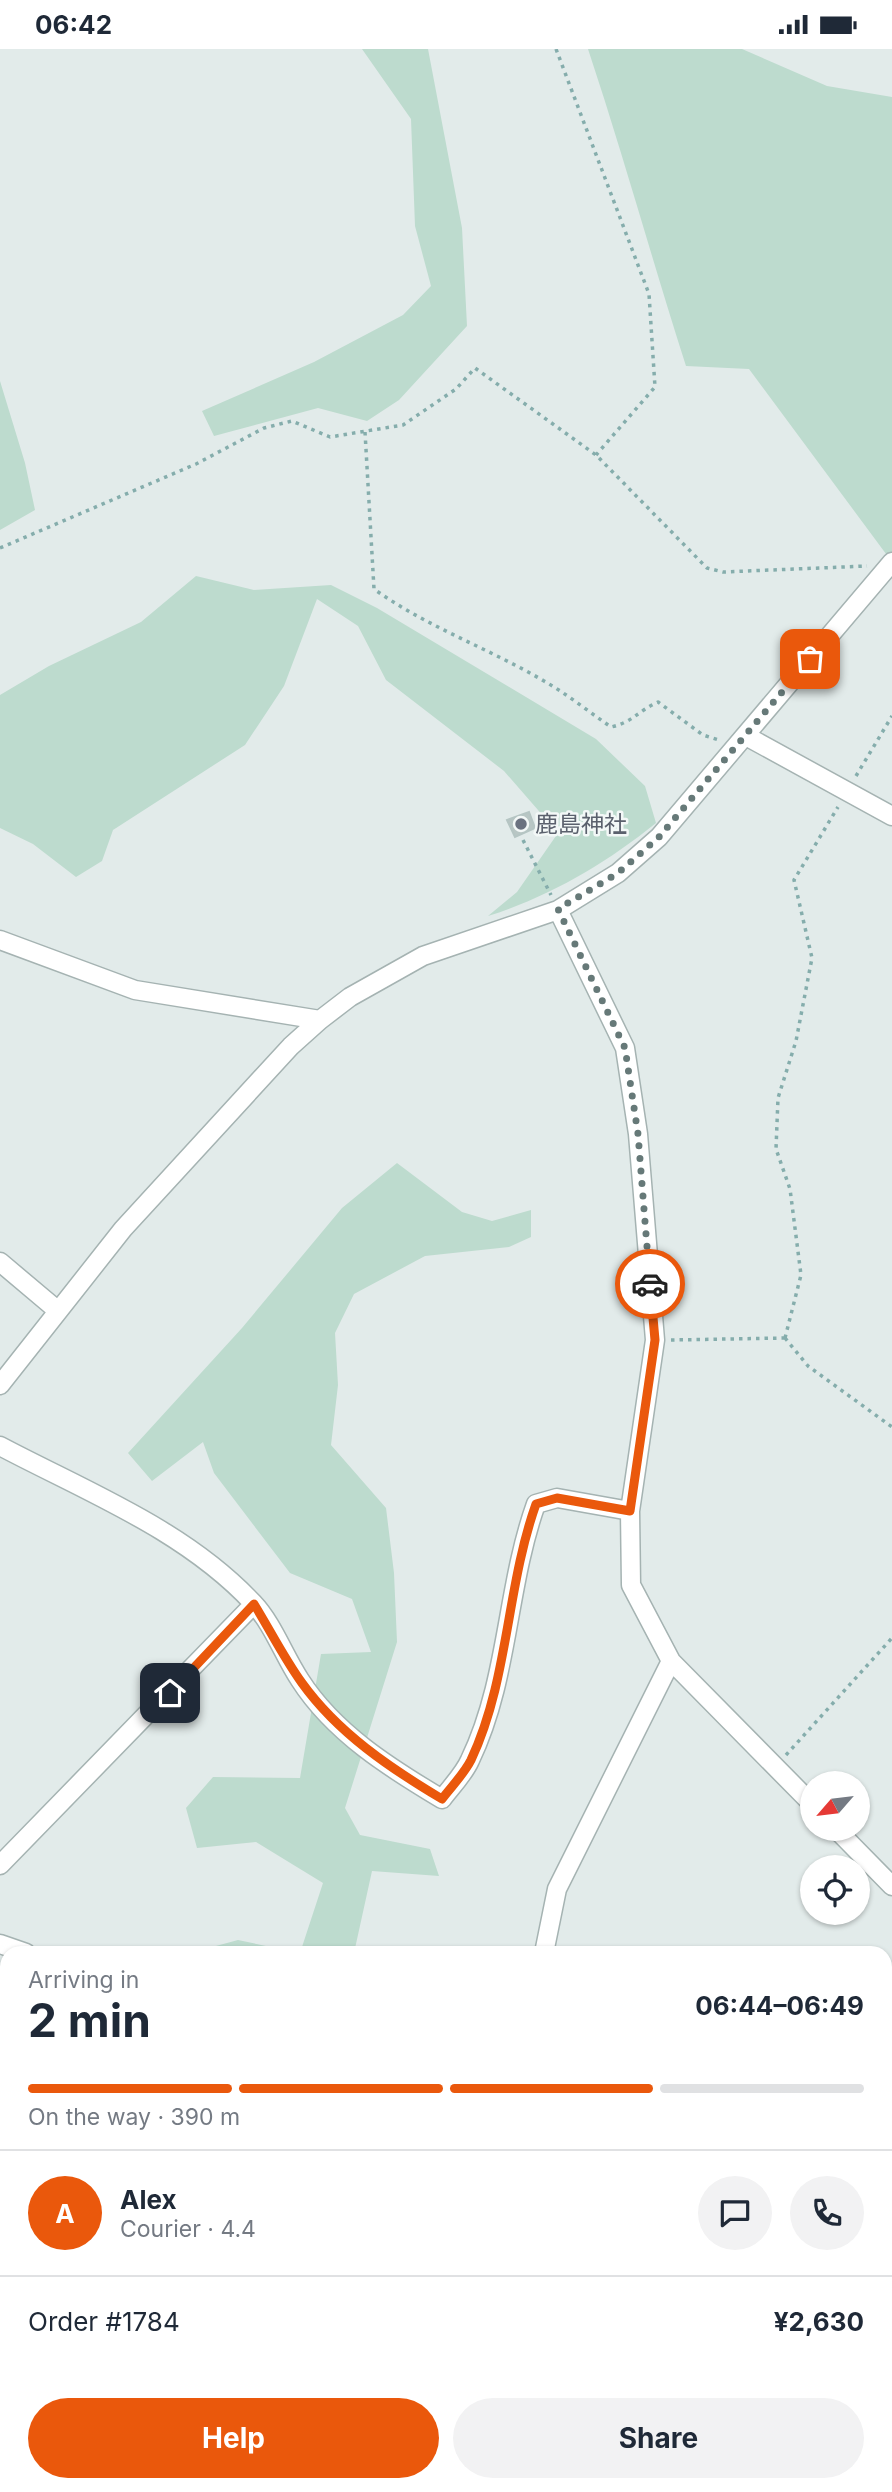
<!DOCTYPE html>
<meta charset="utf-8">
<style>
:root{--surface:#fff;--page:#f2f2f3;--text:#1f2937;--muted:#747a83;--line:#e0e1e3;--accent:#ea580c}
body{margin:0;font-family:Inter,"Noto Sans JP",sans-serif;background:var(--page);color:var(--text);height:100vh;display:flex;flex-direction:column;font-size:26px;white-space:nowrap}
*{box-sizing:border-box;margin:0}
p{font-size:23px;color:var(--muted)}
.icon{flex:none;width:38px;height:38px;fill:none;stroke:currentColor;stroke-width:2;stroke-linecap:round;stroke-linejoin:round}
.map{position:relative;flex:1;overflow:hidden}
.panel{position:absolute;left:0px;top:1897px;width:892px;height:546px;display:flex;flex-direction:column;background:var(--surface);border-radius:21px 21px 0 0;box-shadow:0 2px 5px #0004}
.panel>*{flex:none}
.needle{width:46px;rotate:242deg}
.buttons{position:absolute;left:800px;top:1722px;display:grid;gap:14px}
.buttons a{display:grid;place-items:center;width:70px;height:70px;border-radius:50%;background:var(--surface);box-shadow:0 2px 5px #0004;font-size:35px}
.pin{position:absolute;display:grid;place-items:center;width:60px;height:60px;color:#fff;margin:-30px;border-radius:14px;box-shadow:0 4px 10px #0006}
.courier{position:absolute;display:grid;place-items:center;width:70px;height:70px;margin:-35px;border:5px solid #ea580c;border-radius:50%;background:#fff;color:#222;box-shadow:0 2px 9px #0007}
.summary em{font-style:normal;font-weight:700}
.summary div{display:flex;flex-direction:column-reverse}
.summary{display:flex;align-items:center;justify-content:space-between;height:119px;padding:0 28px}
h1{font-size:46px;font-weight:700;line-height:52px}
.bar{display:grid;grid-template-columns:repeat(4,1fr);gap:10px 7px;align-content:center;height:84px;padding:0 28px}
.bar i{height:9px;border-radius:5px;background:var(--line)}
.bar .on{background:var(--accent)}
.bar p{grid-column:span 4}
.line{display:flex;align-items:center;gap:18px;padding:0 28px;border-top:2px solid var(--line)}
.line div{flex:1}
.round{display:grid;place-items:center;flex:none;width:74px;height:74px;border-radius:37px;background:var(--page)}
.action{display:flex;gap:14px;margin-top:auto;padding:14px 28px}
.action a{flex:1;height:80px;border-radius:42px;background:var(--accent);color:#fff;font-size:28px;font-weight:700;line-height:80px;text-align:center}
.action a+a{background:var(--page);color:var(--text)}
.status{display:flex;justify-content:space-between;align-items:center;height:49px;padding:0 35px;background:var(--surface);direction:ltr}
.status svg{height:19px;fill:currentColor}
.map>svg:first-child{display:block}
.green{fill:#bddbce}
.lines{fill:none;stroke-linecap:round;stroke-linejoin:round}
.river{stroke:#8eb0cd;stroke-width:32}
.building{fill:#b8c6c4;stroke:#b5c5c3;stroke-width:2}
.minor-casing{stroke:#a5b3b2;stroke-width:21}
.path{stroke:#85adac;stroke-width:3.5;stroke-dasharray:3.5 5;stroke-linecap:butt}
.minor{stroke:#fff;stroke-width:18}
.done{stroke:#667978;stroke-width:7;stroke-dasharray:0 12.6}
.route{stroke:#ea580c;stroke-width:9}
.worship-dot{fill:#6b7280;stroke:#f3f8f7;stroke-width:2.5}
.labels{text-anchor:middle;stroke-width:5;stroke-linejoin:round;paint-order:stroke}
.worship-label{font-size:23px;fill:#5b616d;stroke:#f3f8f7;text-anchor:start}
</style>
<div class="status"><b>06:42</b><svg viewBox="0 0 49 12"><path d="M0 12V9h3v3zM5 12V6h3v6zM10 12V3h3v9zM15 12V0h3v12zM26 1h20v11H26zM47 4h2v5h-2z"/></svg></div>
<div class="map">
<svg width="892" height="2443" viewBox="0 0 892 2443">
<rect width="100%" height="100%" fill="#e2ebea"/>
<path class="green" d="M362,0H428L462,179L467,277L399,351L367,372L318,359L214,387L202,362L314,313L403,266L431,237L415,177L411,70Z
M588,0H742L827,37L892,48V513L749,320L686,317C652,211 623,105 588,0Z
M0,332L25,414L35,461L0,481Z
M196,527L254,541L331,536L377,559L596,690L645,737L656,774C605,815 551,847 488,867L517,843L558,784L504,722L386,631L358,577L317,550L284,637L245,696L113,781L102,812L76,828L33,795L0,779V646L49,617L141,573Z
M397,1114L462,1163L492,1172L531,1161V1188L509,1198L425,1207L354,1245L335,1284L338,1336L331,1396L386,1459L394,1524L397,1593L345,1759L360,1786L430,1800L439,1827L372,1822L354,1904H300L323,1834L256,1793L197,1799L186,1759L213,1728L300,1729L321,1605L371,1603L352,1550L290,1524L214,1424L203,1393L152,1432L128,1404L242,1279L342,1159Z
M238,1891L299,1904H190Z
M0,2120L7,2123V2321L0,2326Z"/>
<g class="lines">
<path class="river" d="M886,1956L892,1949
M401,2443L407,2436"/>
</g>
<path class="building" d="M529,763L535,779L515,788L507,771Z"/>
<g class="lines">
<defs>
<path id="minor" d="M746,687L892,767
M558,861L625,999L638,1085L655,1291L630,1462L631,1536L671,1612L812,1755
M0,891L135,941L320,971
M0,1213L57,1261
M0,1336L123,1180L291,997L320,971L350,948L423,907L558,861L618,824L659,788L892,513
M0,1397C87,1443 185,1481 253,1554C273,1575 284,1607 300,1631C334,1684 390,1719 442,1750C451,1738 464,1725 470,1711C509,1630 506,1539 536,1455L557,1449L630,1462
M836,1780L892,1837
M0,1816L254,1555
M0,1895L26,1904
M544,1904L557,1840L671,1612"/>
</defs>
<use href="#minor" class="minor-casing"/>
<path class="path" d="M556,0L649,245L655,338L596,406
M365,383L374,540C427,578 488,599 544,632C567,645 589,663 611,678C633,673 638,662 658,653L703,686L719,691
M0,499L196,415L264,379L292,372L330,388L403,376L456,340L475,319L596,406L707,519L723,523L867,517
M856,727L892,667
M523,791L551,846
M785,1289L801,1226L790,1140L776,1100L778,1049L796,992L812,909L794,831L838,758
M785,1289L808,1317L892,1378
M671,1291L785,1289
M786,1706L892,1589
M0,2418H7
M705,2436L712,2443
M343,2443L350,2436"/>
<use href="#minor" class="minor"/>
</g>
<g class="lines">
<path class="done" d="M650,1235L638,1085L625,999L558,860L618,824L659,788L810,610"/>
<path class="route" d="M170,1644L254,1555C270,1581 284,1609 302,1634C338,1684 390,1719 442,1750C451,1738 464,1725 471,1711C509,1630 506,1539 536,1455L557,1449L630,1462L655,1291L650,1235"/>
</g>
<circle class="worship-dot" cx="521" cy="775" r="7"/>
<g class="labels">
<g class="worship-label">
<text x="535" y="783">鹿島神社</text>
</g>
</g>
</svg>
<div class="buttons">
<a><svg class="needle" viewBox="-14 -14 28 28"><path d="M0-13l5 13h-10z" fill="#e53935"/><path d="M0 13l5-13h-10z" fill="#747a83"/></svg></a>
<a><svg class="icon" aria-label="locate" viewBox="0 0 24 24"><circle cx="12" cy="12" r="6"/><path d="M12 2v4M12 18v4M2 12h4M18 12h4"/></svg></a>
</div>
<div class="pin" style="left:810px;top:610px;background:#ea580c"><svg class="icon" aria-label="bag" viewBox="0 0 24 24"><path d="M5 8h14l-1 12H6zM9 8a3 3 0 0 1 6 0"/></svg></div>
<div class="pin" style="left:170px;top:1644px;background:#1f2937"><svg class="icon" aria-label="home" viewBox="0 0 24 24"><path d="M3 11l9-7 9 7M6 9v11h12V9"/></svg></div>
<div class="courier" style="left:650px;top:1235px"><svg class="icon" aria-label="car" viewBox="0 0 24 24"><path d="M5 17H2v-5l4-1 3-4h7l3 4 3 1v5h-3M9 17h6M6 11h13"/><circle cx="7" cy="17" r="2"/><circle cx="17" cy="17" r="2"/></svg></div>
<section class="panel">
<div class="summary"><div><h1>2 min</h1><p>Arriving in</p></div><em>06:44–06:49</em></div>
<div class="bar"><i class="on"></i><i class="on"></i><i class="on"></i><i></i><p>On the way · 390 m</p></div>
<div class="line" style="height:126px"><b class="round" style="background:var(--accent);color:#fff">A</b><div><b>Alex</b><p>Courier · 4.4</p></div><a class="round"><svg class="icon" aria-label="chat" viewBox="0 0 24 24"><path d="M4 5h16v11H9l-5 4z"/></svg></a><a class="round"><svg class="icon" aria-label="phone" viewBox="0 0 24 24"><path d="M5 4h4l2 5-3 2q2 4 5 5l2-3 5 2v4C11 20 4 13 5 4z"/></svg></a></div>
<div class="line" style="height:91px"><div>Order #1784</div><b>¥2,630</b></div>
<div class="action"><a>Help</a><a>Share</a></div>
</section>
</div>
